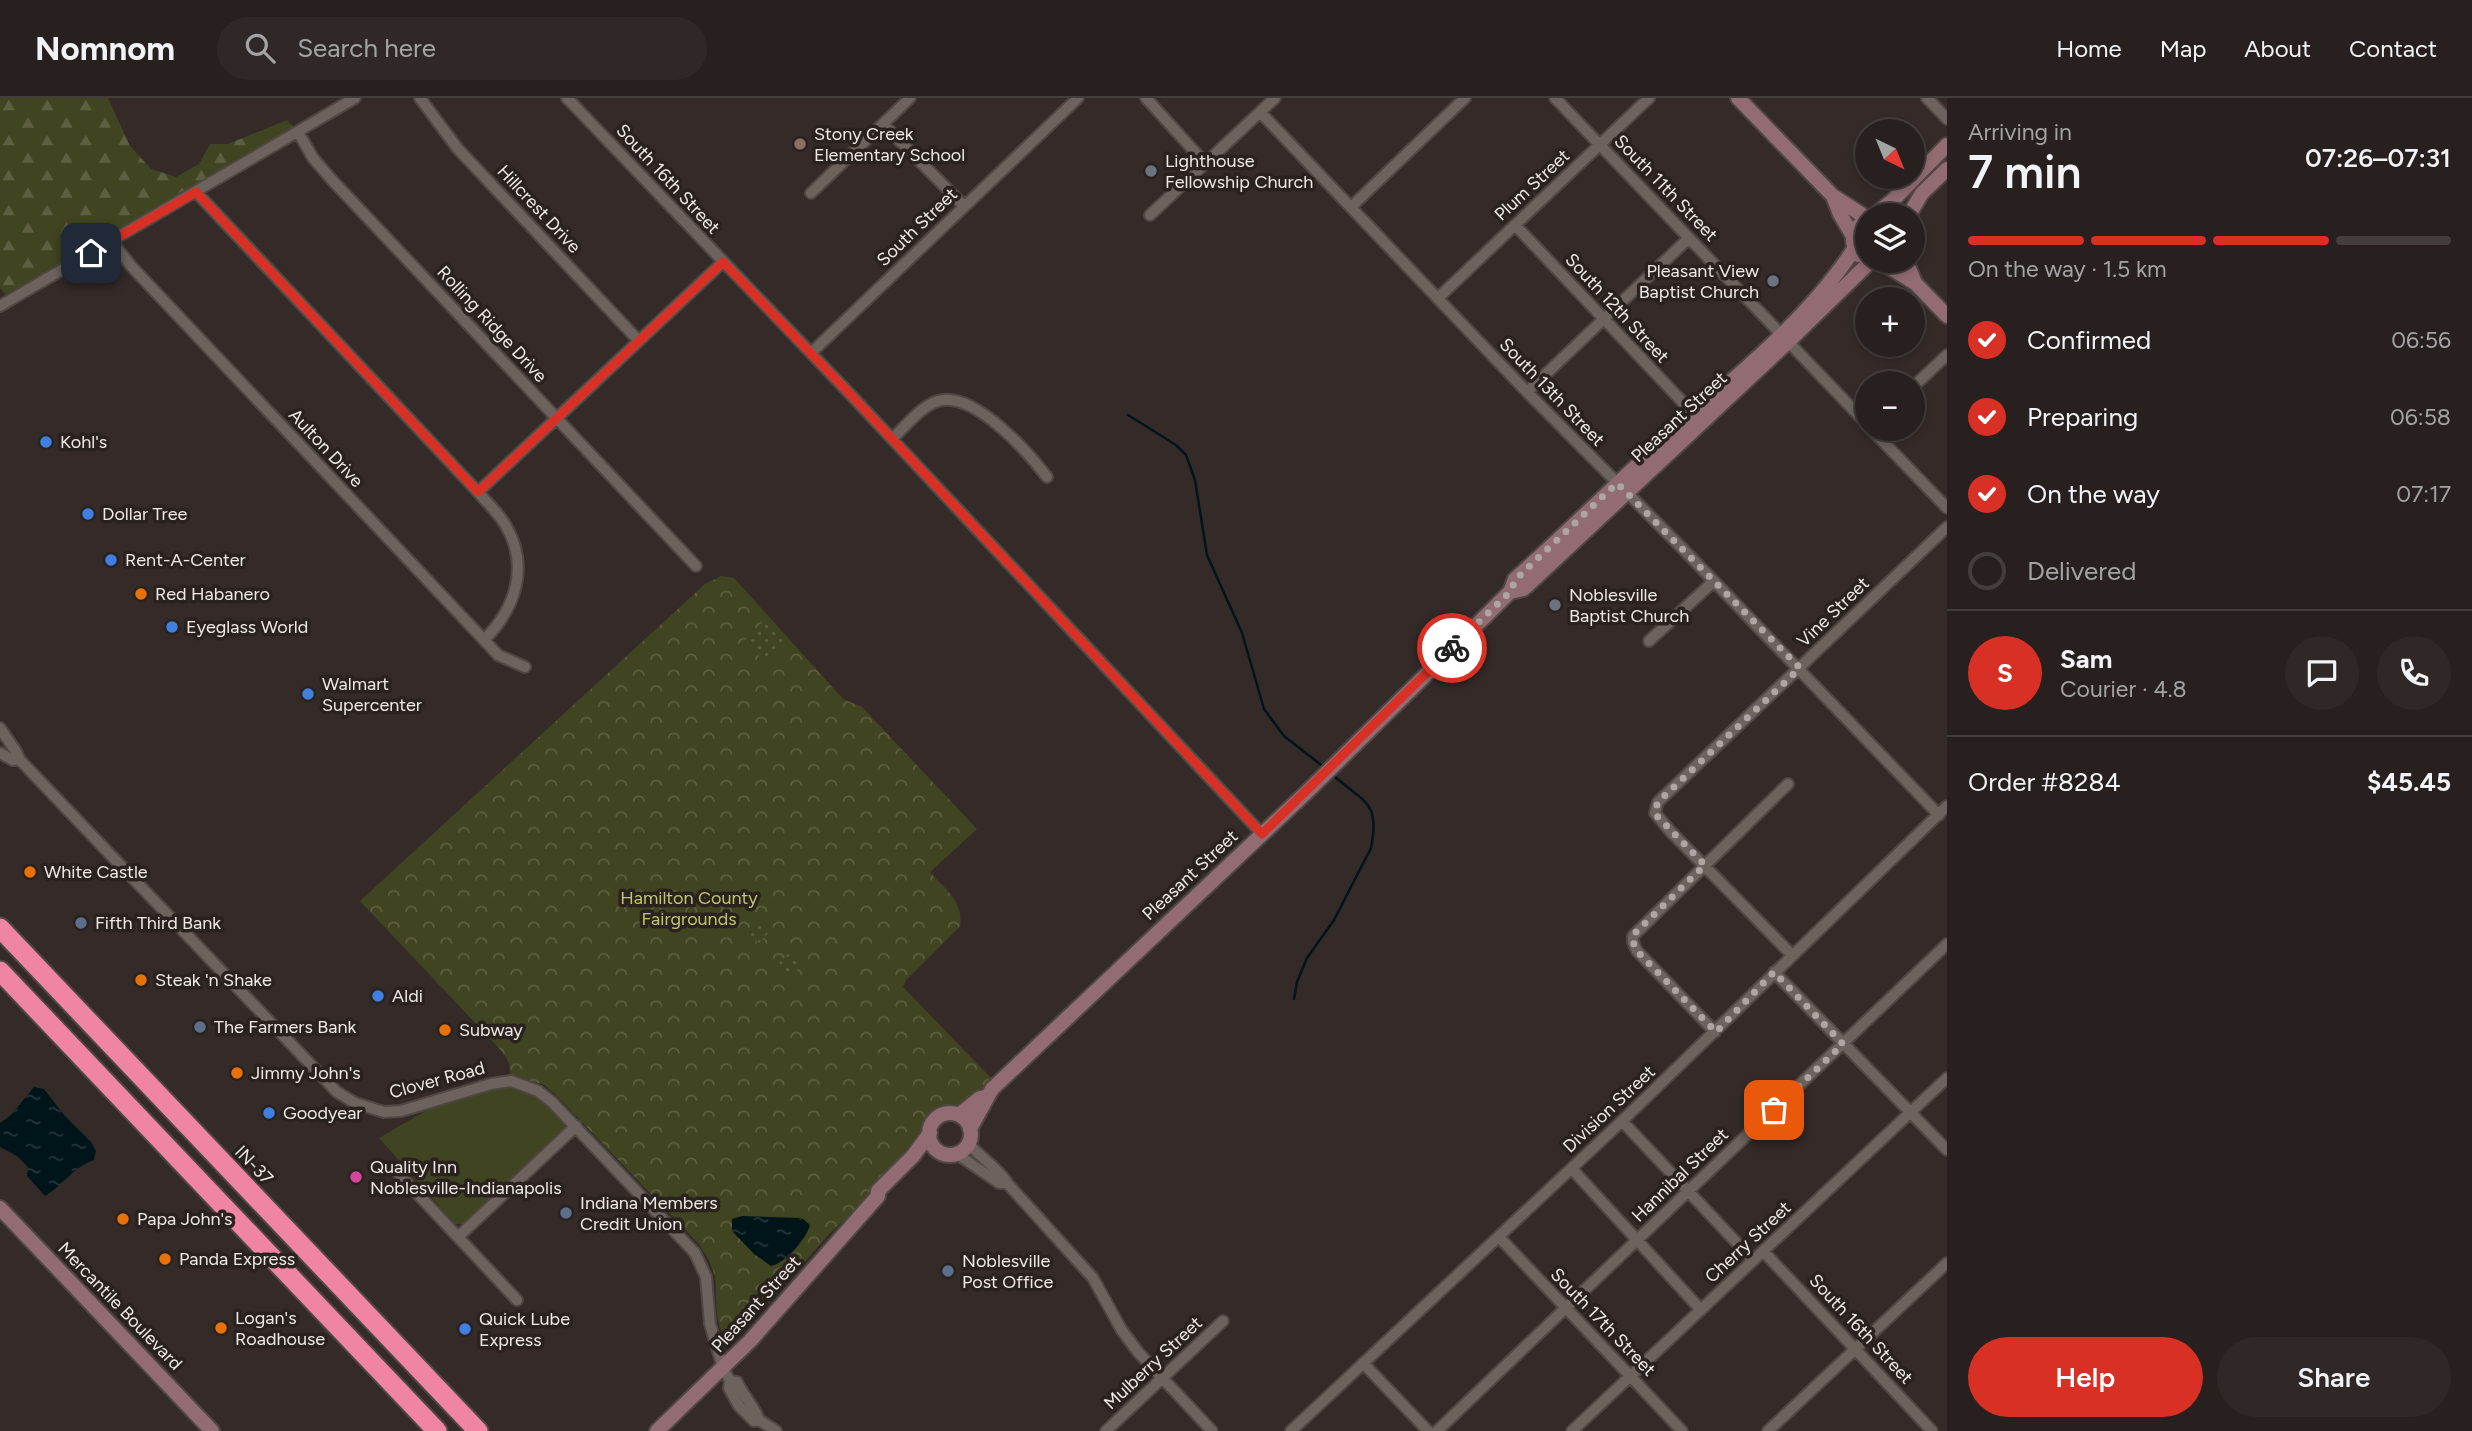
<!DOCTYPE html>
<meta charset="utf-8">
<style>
:root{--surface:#27201e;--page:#2f2827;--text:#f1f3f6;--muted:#a4a3a4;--line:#433e3c;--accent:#d93025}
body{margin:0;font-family:Figtree,sans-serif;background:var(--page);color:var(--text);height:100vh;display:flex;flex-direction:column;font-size:26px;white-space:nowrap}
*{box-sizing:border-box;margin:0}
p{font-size:23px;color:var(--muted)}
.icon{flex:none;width:38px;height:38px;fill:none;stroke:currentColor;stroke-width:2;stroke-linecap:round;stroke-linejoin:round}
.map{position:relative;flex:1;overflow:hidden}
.drawer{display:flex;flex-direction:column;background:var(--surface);width:525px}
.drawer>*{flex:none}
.needle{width:46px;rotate:137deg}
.tools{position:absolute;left:1855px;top:21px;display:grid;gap:14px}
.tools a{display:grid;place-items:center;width:70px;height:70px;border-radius:50%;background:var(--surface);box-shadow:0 4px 10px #0003,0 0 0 2px var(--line);font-size:35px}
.pin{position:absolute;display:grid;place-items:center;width:60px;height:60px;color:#fff;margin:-30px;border-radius:14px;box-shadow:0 4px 10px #0006}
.courier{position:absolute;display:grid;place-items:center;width:70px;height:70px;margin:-35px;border:5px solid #d93025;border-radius:50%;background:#fff;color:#222;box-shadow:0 2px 9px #0007}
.head em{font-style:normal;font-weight:600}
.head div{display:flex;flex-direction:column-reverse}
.head{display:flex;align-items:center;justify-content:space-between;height:119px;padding:0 21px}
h1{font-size:46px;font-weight:600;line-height:52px}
.bar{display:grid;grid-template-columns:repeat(4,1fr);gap:10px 7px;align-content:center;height:84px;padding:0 21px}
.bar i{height:9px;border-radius:5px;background:var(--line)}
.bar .active{background:var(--accent)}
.bar p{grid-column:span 4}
.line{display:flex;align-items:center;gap:18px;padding:0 21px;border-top:2px solid var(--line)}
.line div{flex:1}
.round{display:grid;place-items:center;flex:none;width:74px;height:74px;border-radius:37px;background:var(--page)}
ol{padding:0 21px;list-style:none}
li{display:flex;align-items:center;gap:21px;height:77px}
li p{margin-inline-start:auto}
li .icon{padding:7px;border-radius:50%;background:var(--accent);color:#fff;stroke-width:4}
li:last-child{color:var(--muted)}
li i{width:38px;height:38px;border:4px solid var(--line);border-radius:50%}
.button{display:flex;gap:14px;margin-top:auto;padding:14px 21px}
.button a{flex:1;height:80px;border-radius:42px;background:var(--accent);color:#fff;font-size:28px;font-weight:600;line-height:80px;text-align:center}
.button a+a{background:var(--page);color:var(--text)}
header{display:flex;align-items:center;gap:42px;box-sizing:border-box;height:98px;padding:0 35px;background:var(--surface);border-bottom:2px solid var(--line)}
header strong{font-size:33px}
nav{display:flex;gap:38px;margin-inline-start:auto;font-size:24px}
.search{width:490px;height:63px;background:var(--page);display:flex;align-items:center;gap:18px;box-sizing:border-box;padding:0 24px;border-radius:38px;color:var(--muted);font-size:26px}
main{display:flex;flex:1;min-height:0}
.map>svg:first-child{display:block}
.grass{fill:#414420}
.forest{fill:url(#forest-firs)}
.park{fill:url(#park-crowns)}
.garden{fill:url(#garden-dots)}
.water{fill:url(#water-ripples)}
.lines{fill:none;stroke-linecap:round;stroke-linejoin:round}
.stream{stroke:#00151a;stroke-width:2.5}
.street-casing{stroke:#4e4743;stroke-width:14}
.secondary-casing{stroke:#4e4743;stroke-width:18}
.highway-casing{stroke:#4e4743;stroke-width:23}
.street{stroke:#6c625e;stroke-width:10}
.secondary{stroke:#936c73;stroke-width:14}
.highway{stroke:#ef84a3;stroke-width:19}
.done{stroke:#ada6a4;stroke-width:7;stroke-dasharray:0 12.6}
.route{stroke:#d93025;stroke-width:9}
.education-dot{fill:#8d6e63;stroke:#2a221e;stroke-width:2.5}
.worship-dot{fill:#6b7280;stroke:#2a221e;stroke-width:2.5}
.shop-dot{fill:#3f7fe0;stroke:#2a221e;stroke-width:2.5}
.food-dot{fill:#e8710a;stroke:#2a221e;stroke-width:2.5}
.service-dot{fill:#5c6f8a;stroke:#2a221e;stroke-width:2.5}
.hotel-dot{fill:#d1479c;stroke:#2a221e;stroke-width:2.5}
.labels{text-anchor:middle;stroke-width:7;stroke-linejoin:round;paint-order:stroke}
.poi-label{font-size:18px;fill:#eee9e6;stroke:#2a221e;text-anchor:start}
.street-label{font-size:18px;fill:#eee9e6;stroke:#2a221e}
.park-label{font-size:18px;fill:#bec76b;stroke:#2a221e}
</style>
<header>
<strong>Nomnom</strong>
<div class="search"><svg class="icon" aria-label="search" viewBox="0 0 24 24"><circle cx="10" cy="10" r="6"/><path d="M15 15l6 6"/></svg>Search here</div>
<nav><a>Home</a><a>Map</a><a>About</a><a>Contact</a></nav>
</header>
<main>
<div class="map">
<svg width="1947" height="1333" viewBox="0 0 1947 1333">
<defs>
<pattern id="forest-firs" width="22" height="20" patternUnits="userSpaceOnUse" patternTransform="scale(1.75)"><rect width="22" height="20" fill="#414420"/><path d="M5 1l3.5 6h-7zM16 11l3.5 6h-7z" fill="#5d5f40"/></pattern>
<pattern id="park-crowns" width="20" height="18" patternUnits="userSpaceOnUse" patternTransform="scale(1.75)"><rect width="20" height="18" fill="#414420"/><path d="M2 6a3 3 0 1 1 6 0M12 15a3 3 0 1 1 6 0" fill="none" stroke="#5d5f40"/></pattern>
<pattern id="garden-dots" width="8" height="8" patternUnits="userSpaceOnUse" patternTransform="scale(1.75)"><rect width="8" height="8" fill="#414420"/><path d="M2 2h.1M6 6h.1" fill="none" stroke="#5d5f40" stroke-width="1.8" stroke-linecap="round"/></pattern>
<pattern id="water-ripples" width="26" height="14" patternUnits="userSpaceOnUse" patternTransform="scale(1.75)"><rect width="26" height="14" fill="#00151a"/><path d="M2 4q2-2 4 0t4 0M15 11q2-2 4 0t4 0" fill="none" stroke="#26373b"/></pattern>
</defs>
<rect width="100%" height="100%" fill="#342b28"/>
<path class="grass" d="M504,989C536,990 545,1003 566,1025L565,1031L464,1126H455L379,1040L429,1011L493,990Z"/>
<path class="forest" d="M0,0H108L130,48L151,71L176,79L199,66L210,46H228L287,22L298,34L6,197L0,190Z"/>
<path class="park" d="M721,478L734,480L843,601L862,609L977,731L930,774C945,791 964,804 960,828L906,882L903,889L992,981L963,1009L937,1017L929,1025L915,1052L856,1112L829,1136L743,1234C710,1257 718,1193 715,1179C711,1165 706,1156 697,1144L555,996L543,986L509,979C513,966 505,957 497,948L360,803L705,486Z"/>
<path class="garden" d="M766,521L789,544L766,565L744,543Z
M761,824L770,833L759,845L749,835Z
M791,853L803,866L790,878L779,865Z"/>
<path class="water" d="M34,989L44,991L65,1018L91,1044L96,1053L94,1062C73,1069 64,1087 45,1098L27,1078L28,1069L17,1058L0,1049V1025L11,1017Z
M742,1118L802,1120L810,1127C806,1141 786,1165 771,1168L754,1156L732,1133V1121Z"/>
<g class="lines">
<path class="stream" d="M1128,317L1176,347L1186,357L1195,382L1207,457L1242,535L1264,611L1284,638L1325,670
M1294,901L1297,884L1307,860L1334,822L1371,750C1381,702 1362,704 1333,677"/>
<defs>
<path id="street" d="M420,0L458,51L638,242
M567,0L850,296L1262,736
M1146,0L1204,64
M1555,0L1867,326
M1927,0L1947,21
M1260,14L1527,294L1682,450L1939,717
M883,26L964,108
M298,34L313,60L332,82L696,468
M196,94L478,394C487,405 499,415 506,428C530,469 515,511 484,542
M811,95L910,0
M1351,109L1465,0
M1150,117L1275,0
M1515,127L1694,316
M111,143L132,169L484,542L498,557L525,569
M1438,200L1649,0
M0,208L355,0
M811,255L1078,0
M1913,289L1947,257
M1527,294L1689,140
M1871,331L1947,410
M892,341C905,329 921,308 938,303C973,292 1028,354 1047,379
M478,394L723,164
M1649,543L1714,483
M0,630L17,655L19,661L337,994L355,1005L384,1014L401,1013L491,986L511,983L538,993L552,1004L695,1155L706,1179L710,1226L723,1270L730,1283L729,1290L739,1308L754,1323L759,1322C758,1314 742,1296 737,1284L730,1283
M0,655L13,662L19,661
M1792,857L1671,734L1655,715L1658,704L1947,429
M1774,874L1947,1052
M1715,934L1637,853L1633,844V838L1788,686
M1622,1023L1753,1162
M969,1046C979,1058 1002,1074 1007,1085L1093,1180L1121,1231L1138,1254L1212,1333
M957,1056L999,1085H1007
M1572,1071L1701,1212
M398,1075L517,1202
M458,1139L576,1028
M1499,1139L1682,1333
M1763,1153L1932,1333
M1363,1265L1428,1333
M759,1322L776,1333
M1106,1333L1223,1223
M1291,1333L1622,1023L1947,708
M1437,1333L1947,846
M1572,1333L1947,980
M1768,1333L1947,1165"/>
<path id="secondary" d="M1738,0L1833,98L1867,120
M1833,98L1840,116L1853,138
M1875,117L1895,100L1947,47
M1909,117L1922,95L1947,71
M1858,157C1849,142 1853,129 1867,121
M1906,163L1915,185
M1881,164L1915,185L1947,218
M1510,494L1523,491L1529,486L1789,243L1870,164
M929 1036a21 21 0 1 1 42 0a21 21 0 1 1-42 0Z
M959,1017L980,1000L985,999
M970,1031L992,991L1309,692L1510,494L1515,481C1568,434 1618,384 1671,336C1734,280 1808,222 1854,151
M0,1110L212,1333
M657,1333L750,1243L878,1098V1093L913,1058L930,1035"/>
<path id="highway" d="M0,830L478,1333
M0,873L437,1333"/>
</defs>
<use href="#street" class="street-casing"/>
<use href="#secondary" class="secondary-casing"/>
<use href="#highway" class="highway-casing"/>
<use href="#street" class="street"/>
<use href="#secondary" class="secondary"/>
<use href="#highway" class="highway"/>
</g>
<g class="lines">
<path class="done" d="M1452,550L1510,494L1516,481L1617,385L1800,570L1658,704L1655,713L1657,718L1705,767L1635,835L1633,844L1637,853L1716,934L1774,874L1843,946L1774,1012"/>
<path class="route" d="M91,155L196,94L478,394L723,164L850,296L1262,736L1452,550"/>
</g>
<circle class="education-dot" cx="800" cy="46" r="7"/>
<g class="worship-dot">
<circle cx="1151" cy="73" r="7"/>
<circle cx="1773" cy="183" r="7"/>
<circle cx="1555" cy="507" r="7"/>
</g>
<g class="shop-dot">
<circle cx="46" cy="344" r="7"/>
<circle cx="88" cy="416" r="7"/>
<circle cx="111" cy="462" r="7"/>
<circle cx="172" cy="529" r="7"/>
<circle cx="308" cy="596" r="7"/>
<circle cx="378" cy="898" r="7"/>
<circle cx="269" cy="1015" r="7"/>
<circle cx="465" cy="1231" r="7"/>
</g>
<g class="food-dot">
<circle cx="141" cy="496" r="7"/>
<circle cx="30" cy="774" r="7"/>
<circle cx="141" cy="882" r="7"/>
<circle cx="445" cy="932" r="7"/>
<circle cx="237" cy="975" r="7"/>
<circle cx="123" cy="1121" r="7"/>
<circle cx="165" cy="1161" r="7"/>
<circle cx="221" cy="1230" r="7"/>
</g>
<g class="service-dot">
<circle cx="81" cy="825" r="7"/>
<circle cx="200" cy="929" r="7"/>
<circle cx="566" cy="1115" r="7"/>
<circle cx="948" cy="1173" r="7"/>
</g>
<circle class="hotel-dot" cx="356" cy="1079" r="7"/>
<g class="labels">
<g class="poi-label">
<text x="814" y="42">Stony Creek<tspan x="814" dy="21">Elementary School</tspan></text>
<text x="1165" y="69">Lighthouse<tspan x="1165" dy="21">Fellowship Church</tspan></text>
<text x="1759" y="179" text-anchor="end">Pleasant View<tspan x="1759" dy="21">Baptist Church</tspan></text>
<text x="60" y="350">Kohl's</text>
<text x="102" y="422">Dollar Tree</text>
<text x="125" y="468">Rent-A-Center</text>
<text x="155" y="502">Red Habanero</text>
<text x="1569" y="503">Noblesville<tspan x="1569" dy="21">Baptist Church</tspan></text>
<text x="186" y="535">Eyeglass World</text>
<text x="322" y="592">Walmart<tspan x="322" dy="21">Supercenter</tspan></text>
<text x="44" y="780">White Castle</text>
<text x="95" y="831">Fifth Third Bank</text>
<text x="155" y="888">Steak 'n Shake</text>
<text x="392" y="904">Aldi</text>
<text x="214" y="935">The Farmers Bank</text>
<text x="459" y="938">Subway</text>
<text x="251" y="981">Jimmy John's</text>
<text x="283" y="1021">Goodyear</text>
<text x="370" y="1075">Quality Inn<tspan x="370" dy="21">Noblesville-Indianapolis</tspan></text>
<text x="580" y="1111">Indiana Members<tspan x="580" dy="21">Credit Union</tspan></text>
<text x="137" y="1127">Papa John's</text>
<text x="179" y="1167">Panda Express</text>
<text x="962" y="1169">Noblesville<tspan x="962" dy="21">Post Office</tspan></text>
<text x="235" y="1226">Logan's<tspan x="235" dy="21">Roadhouse</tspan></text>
<text x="479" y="1227">Quick Lube<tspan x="479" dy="21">Express</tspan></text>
</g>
<g class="street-label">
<text transform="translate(668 81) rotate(47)" y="6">South 16th Street</text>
<text transform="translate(1532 87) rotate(-43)" y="6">Plum Street</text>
<text transform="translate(1666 90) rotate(46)" y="6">South 11th Street</text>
<text transform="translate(539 111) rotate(47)" y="6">Hillcrest Drive</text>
<text transform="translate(917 129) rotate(-44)" y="6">South Street</text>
<text transform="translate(1617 210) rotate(47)" y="6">South 12th Street</text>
<text transform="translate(492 226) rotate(47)" y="6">Rolling Ridge Drive</text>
<text transform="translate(1552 294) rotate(46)" y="6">South 13th Street</text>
<text transform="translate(1679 319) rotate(-43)" y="6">Pleasant Street</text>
<text transform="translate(326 350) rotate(47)" y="6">Aulton Drive</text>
<text transform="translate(1833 514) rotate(-44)" y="6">Vine Street</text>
<text transform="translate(1190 777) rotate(-43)" y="6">Pleasant Street</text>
<text transform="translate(437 982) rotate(-15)" y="6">Clover Road</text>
<text transform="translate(1609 1011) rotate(-43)" y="6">Division Street</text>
<text transform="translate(254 1067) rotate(46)" y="6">IN-37</text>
<text transform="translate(1680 1077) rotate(-44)" y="6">Hannibal Street</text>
<text transform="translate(1748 1144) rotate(-43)" y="6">Cherry Street</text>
<text transform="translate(756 1206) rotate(-48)" y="6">Pleasant Street</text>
<text transform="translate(120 1208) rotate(46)" y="6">Mercantile Boulevard</text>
<text transform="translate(1603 1224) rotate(46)" y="6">South 17th Street</text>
<text transform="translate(1861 1231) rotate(47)" y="6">South 16th Street</text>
<text transform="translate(1153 1265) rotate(-43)" y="6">Mulberry Street</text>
</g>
<g class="park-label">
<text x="689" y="806">Hamilton County<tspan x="689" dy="21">Fairgrounds</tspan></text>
</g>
</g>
</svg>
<div class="tools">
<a><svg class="needle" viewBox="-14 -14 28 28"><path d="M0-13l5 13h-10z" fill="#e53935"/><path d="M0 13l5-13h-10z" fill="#a4a3a4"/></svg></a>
<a><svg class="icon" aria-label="layers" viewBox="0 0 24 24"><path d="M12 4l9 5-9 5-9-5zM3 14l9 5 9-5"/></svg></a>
<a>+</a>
<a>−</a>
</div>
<div class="pin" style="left:1774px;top:1012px;background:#ea580c"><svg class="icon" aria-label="bag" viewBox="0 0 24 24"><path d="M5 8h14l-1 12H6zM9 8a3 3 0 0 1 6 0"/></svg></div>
<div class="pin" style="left:91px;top:155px;background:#1f2937"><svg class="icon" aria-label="home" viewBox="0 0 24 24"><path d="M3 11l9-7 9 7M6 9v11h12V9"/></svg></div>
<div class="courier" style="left:1452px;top:550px"><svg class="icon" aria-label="bike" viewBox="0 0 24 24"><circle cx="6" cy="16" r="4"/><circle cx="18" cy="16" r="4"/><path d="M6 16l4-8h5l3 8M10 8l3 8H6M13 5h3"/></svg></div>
</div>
<section class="drawer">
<div class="head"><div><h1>7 min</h1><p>Arriving in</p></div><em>07:26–07:31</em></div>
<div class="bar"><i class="active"></i><i class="active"></i><i class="active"></i><i></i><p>On the way · 1.5 km</p></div>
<ol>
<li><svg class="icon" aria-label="check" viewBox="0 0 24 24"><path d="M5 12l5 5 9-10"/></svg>Confirmed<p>06:56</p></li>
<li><svg class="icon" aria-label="check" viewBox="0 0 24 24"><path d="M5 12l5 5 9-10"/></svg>Preparing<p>06:58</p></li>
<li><svg class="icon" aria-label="check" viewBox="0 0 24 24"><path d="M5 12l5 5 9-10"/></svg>On the way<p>07:17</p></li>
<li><i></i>Delivered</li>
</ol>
<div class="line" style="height:126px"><b class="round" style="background:var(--accent);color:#fff">S</b><div><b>Sam</b><p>Courier · 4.8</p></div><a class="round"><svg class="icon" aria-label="chat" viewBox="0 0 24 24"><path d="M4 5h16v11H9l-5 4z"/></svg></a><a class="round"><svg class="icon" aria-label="phone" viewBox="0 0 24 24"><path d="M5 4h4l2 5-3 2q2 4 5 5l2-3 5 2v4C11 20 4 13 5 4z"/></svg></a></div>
<div class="line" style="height:91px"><div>Order #8284</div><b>$45.45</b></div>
<div class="button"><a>Help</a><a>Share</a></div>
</section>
</main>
